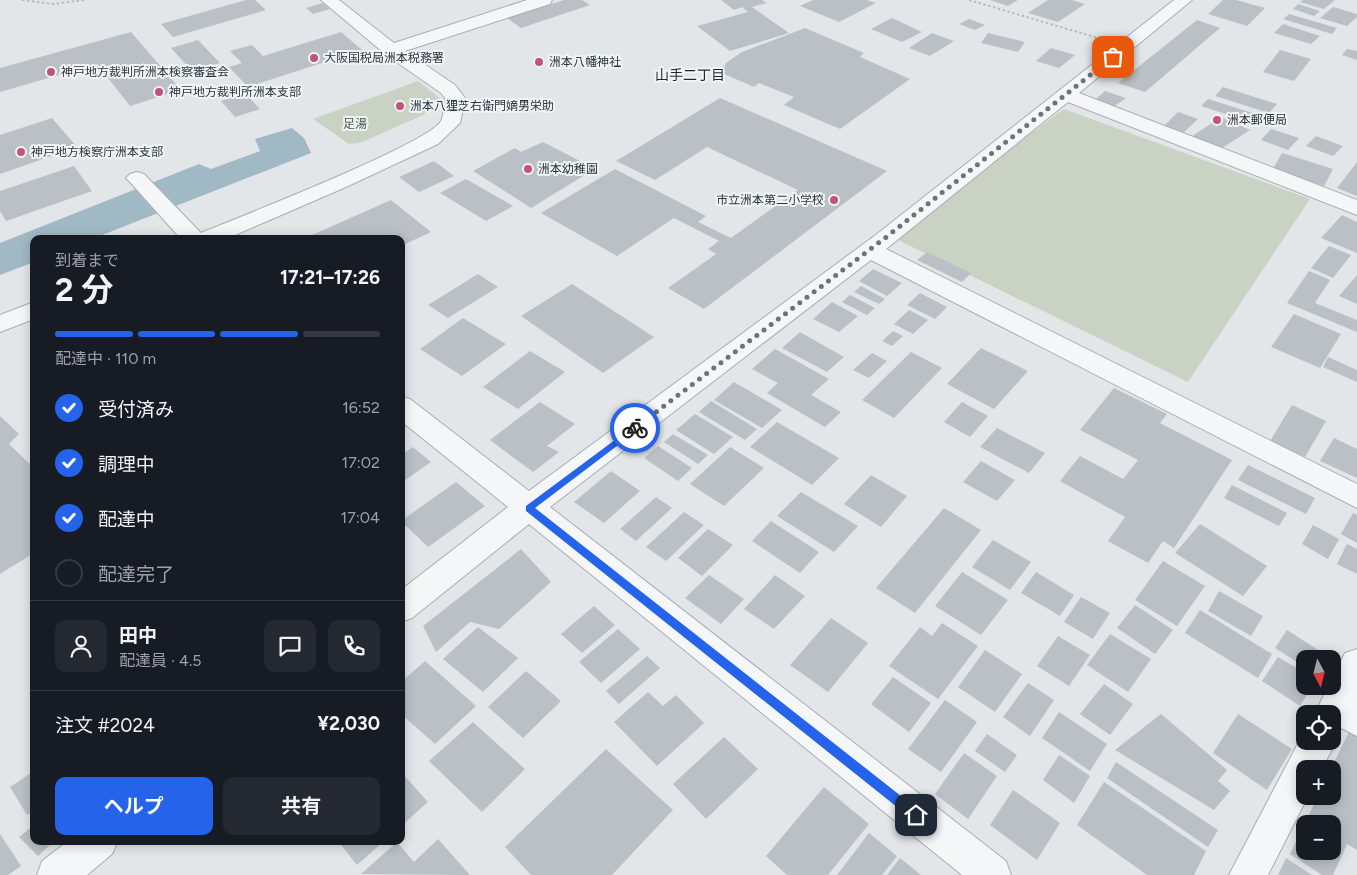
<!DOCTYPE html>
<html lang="ja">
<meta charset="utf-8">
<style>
:root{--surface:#171b24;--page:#242831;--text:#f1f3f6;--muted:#9ea1a6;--line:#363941;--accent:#2563eb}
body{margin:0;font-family:Figtree,"Noto Sans JP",sans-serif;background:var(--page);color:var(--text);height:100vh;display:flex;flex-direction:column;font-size:19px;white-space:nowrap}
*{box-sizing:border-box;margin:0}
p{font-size:16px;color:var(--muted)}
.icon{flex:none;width:28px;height:28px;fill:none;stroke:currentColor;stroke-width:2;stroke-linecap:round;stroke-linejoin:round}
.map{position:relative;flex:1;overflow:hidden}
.details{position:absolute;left:30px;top:235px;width:375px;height:610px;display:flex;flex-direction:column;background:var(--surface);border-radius:10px;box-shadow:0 2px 12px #0003}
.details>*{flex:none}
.needle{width:32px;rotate:173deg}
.fabs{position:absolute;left:1296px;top:650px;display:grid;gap:10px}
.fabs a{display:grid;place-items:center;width:45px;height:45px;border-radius:10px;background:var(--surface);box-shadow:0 2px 12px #0003;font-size:25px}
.pin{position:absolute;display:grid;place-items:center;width:42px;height:42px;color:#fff;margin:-21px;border-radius:10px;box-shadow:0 2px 8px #0006}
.courier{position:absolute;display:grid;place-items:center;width:50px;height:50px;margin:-25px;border:4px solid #2563eb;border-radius:50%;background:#fff;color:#222;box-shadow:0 1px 6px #0007}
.overview em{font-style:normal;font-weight:700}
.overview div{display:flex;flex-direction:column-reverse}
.overview{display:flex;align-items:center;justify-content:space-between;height:85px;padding:0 25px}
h1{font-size:32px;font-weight:700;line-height:38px}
.bar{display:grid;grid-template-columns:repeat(4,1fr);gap:8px 5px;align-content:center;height:60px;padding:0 25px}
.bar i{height:6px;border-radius:4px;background:var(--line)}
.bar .current{background:var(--accent)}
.bar p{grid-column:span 4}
.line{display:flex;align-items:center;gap:12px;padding:0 25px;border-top:1px solid var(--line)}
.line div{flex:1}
.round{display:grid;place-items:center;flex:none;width:52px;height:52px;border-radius:10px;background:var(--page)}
ol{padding:0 25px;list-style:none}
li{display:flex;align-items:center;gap:15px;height:55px}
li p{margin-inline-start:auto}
li .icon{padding:5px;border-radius:50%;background:var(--accent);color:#fff;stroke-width:4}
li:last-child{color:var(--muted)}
li i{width:28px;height:28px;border:2px solid var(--line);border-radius:50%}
.action{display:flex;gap:10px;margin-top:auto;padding:10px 25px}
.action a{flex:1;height:58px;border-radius:10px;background:var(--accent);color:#fff;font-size:20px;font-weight:700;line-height:58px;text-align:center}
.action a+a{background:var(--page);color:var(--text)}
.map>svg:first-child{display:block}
.green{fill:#cad2c4}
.water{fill:#a1b9c5}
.building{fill:#bac0c5;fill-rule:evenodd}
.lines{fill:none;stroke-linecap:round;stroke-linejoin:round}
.minor-casing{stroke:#a8aeb3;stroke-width:2}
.path{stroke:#b8bcc0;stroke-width:2;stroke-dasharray:2.5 2.5;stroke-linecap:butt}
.minor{fill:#f4f6f7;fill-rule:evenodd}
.route{fill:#2563eb}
.done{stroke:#6c747a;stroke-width:5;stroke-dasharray:0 9}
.poi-dot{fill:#c05579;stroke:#f1f4f6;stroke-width:2}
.labels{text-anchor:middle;stroke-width:4;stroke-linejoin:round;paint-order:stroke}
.far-poi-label{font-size:12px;fill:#2c363f;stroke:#f1f4f6;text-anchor:start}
.far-park-label{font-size:12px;fill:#46593b;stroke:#f1f4f6}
.far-neighbourhood-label{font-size:14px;fill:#1e2730;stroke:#f1f4f6}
</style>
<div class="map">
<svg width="1357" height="875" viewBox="0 0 1357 875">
<rect width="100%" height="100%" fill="#e2e6e9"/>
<path class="green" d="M418,81L440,98L423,115L360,143L349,144L313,119Z
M1064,109L1310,199L1188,382L890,236Z"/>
<path class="water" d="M292,128L304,138L311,153L92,239H34V262L0,275V243L199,164L211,169L260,151L255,139Z"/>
<path class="building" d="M246,0H255L266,10L173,37L161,24Z
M564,0H582L590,5L521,28L507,18Z
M721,0H762L767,3L752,7L789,33L730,51L697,26L748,12L742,7L734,10Z
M813,0H867L876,3L839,22L800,6Z
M990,0H1018L1008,6Z
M1048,0H1072L1085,4L1058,22L1028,13Z
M1223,0H1236L1265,8L1247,26L1208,14Z
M1303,0H1335L1324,9L1300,2Z
M323,3L330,9L313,14L306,8Z
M1298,4L1320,11L1314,16L1293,9Z
M1333,7L1357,14V17L1347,26L1320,18Z
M1289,14L1337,28L1332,34L1283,19Z
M892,18L922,32L902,42L871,29Z
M969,19L985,25L975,30L959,24Z
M1197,20L1220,28L1145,92L1118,83Z
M1283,24L1320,36L1311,44L1274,33Z
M805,28L864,53L860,57L910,79L840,129L784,105L794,97L759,83L754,87L722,73L726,63L742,52Z
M131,32L181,90L130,106L97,64L0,92V68Z
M341,32L362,50L248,87L229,67L242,63L230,51L252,45L263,56Z
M932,33L954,41L930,56L909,48Z
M988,33L1025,42L1018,52L981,43Z
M198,40L220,63L192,71L171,48Z
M1051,48L1075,55L1059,68L1036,61Z
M1347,49L1357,51V60L1342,55Z
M1280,50L1311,59L1294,81L1263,72Z
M1223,87L1277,104L1269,113L1215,96Z
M1105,91L1126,98L1109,110L1091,103Z
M245,93L260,109L235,117L221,101Z
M720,98L887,171L704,309L668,288L716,254L708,249L719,241L674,218L617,256L541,213L615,169L706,216L698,222L731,238L798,190L707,147L655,180L616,161Z
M1208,99L1259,115L1253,123L1201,106Z
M1178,112L1198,119L1181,135L1162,128Z
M1221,117L1250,130L1219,150L1191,137Z
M52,118L77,147L0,174V135Z
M1271,129L1299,138L1288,150L1261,140Z
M1316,136L1343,146L1333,156L1306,146Z
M543,142L582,162L581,166L588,173L531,208L473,171L515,148L521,152Z
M1282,153L1333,169L1324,186L1273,169Z
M434,161L454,176L419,192L399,177Z
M1357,162V196L1337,188Z
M74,166L92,191L6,221L0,211V191Z
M466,179L513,206L486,221L440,193Z
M391,200L431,232L401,246V239H303Z
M1342,215L1357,222V253L1321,238Z
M1329,246L1351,255L1333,278L1311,268Z
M927,252L971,273L962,282L917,260Z
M873,269L902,283L887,296L859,281Z
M1309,271L1330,280L1315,303L1357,320V332L1287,303Z
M478,274L498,287L448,318L428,305Z
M1357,275V304L1339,296Z
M572,284L654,337L603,373L521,316Z
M861,286L885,299L879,304L854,292Z
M920,293L947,307L935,319L907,305Z
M850,295L875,308L867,315L842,302Z
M832,302L858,316L839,332L813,319Z
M909,310L928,320L913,334L894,324Z
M1294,314L1341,334L1320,368L1271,347Z
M463,318L506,344L462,376L420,349Z
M893,331L903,336L892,346L882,341Z
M800,332L844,357L827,372L782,348Z
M981,348L1028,371L994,409L947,384Z
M775,349L829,379L811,395L841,412L825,427L767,393L778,383L752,369Z
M530,351L565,372L518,409L483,387Z
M911,352L942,368L894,418L862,400Z
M872,353L887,361L869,378L853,370Z
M1328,357L1357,370V382L1323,367Z
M734,382L782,410L762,428L714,400Z
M1114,388L1167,414L1160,423L1232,460L1174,548L1163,541L1148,563L1108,541L1125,517L1060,481L1080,456L1123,479L1138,460L1080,430Z
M711,401L757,429L745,440L699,412Z
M540,402L575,424L547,446L559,452L533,472L490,440Z
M962,402L988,416L970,437L944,422Z
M1292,405L1326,421L1305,457L1270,441Z
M695,414L733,437L714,454L676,430Z
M0,416L19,434L9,444L34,468V553L0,574Z
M777,422L839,458L812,485L750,447Z
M997,428L1045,453L1029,473L980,447Z
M673,434L708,455L698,464L664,442Z
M1334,438L1357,449V478L1320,461Z
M658,446L692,468L678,481L644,458Z
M413,447L431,462L401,483V455Z
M730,447L764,468L724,506L690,484Z
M981,461L1015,480L997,501L963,482Z
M1248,465L1315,498L1306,514L1238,480Z
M611,471L640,491L604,523L574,502Z
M871,475L907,496L881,527L844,504Z
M456,482L485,506L428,547L401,521Z
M1232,485L1287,513L1279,526L1224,498Z
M801,492L858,526L834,552L777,516Z
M656,497L672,508L636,541L620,529Z
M944,508L981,530L915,613L876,588Z
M684,512L704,525L666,561L646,547Z
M1353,513L1357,515V543L1341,534Z
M771,521L819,552L800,573L752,541Z
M1200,524L1267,566L1243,596L1175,553Z
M1313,525L1339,539L1328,559L1302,544Z
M708,529L733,545L702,576L678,558Z
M993,540L1031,562L1010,590L972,567Z
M1347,544L1357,549V574L1337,564Z
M521,549L551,582L499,629L470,622L436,652L423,626Z
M1163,561L1205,586L1177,626L1135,600Z
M962,572L1008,600L981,635L935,606Z
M1036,572L1074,595L1060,616L1021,593Z
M709,575L744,599L721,624L685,598Z
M775,575L805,596L774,629L744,609Z
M1219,591L1263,616L1251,636L1208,611Z
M1081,597L1110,613L1093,639L1064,622Z
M1135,605L1173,630L1155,654L1117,628Z
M594,606L615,625L582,653L561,634Z
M1200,610L1272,654L1258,678L1185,633Z
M831,618L868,643L828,692L790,665Z
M942,623L978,646L938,699L889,666L920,627L932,636Z
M478,627L518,658L483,692L443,659Z
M618,629L640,649L601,683L579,662Z
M1287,630L1332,659H1305V667L1275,648Z
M1110,634L1151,659L1128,692L1087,665Z
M1058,636L1090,655L1069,686L1037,666Z
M985,650L1022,674L995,712L958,687Z
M647,656L660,668L619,704L606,691Z
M1278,657L1305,673V686H1312L1300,706L1262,681Z
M425,661L476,706L435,744L401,714V682Z
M526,671L561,701L523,738L488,707Z
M893,677L931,703L909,732L871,704Z
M1028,683L1054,700L1030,736L1003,717Z
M1104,684L1133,704L1110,735L1080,714Z
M648,692L663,706L676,695L704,723L657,766L614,722Z
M945,700L977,722L941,772L908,749Z
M1059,712L1107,744L1090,771L1042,738Z
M1161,714L1227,770L1218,781L1230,791L1214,810L1115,750Z
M1238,714L1292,749L1267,790L1213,753Z
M473,722L525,769L482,812L429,761Z
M1350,730L1357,735V850L1347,844L1333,875H1322L1290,854L1318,796H1332L1331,769ZM1305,824H1332V851H1305Z
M987,734L1017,755L1005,772L975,751Z
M724,737L758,769L706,819L673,784Z
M606,749L673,810L612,875H531L505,847Z
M964,753L997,776L968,819L935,794Z
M1059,755L1090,776L1074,803L1043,780Z
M1116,762L1218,830L1208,847L1107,778Z
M34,771V811L27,815L10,787Z
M401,772L428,802L401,826Z
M1104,782L1206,851L1194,875H1147L1077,825Z
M824,787L869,824L828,875H787L766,856Z
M1013,790L1060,823L1037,860L990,825Z
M34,825V841H54L38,856L19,837Z
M869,833L897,856L882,875H837Z
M0,834L21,866L8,875H0Z
M438,839L470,875L361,874L397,842L414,862Z
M338,841H384L357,865Z
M900,858L921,875H887Z
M1286,858L1312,875H1278Z"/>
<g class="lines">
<defs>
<path id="minor" d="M321,0H339L394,43L527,0H552L550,4L405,51L455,85L465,98L460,123L438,144L346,187L226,239H181L130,182L126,178L130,174L137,172L144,174L201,233C237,218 428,144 441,121C444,115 444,105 445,98L441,93L385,54Z
M1174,0H1192L1079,93L1357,200V215L1068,102L886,249L1357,484V508L871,260L550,507L1006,861L1011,875H962L529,524L412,618L401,622V590L508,507L401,421V396L410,399L529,491L877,234Z
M34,302V319L0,332V315Z
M1357,649V736L1339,727L1332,730V714H1315L1328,686H1332V678L1345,653Z
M1305,730V741H1332V734L1336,741L1322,769H1305V796H1308L1268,875H1229Z
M68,841H118L112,854L87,875H37L42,861Z"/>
</defs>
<use href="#minor" class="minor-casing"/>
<path class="path" d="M22,0L53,4L84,0
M969,0L1098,38"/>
<use href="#minor" class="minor"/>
</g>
<path class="route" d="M635,425L639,428L638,430L535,508L920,811V819H912L526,511V506Z"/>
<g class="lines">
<path class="done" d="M635,428L885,238L1113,57"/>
</g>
<g class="poi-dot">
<circle cx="314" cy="58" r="5"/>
<circle cx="539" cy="62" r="5"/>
<circle cx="51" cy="72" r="5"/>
<circle cx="159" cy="92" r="5"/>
<circle cx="400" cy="106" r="5"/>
<circle cx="1217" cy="120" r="5"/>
<circle cx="21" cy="152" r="5"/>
<circle cx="528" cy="169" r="5"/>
<circle cx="834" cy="200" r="5"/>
</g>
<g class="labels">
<g class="far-poi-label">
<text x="324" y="62">大阪国税局洲本税務署</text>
<text x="549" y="66">洲本八幡神社</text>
<text x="61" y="76">神戸地方裁判所洲本検察審査会</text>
<text x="169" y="96">神戸地方裁判所洲本支部</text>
<text x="410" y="110">洲本八狸芝右衛門嫡男栄助</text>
<text x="1227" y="124">洲本郵便局</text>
<text x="31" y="156">神戸地方検察庁洲本支部</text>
<text x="538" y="173">洲本幼稚園</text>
<text x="824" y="204" text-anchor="end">市立洲本第二小学校</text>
</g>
<g class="far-park-label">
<text x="355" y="128">足湯</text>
</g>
<g class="far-neighbourhood-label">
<text x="690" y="80">山手二丁目</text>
</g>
</g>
</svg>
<div class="fabs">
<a><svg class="needle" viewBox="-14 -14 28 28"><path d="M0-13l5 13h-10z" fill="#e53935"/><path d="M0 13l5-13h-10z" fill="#9ea1a6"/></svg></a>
<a><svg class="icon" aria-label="locate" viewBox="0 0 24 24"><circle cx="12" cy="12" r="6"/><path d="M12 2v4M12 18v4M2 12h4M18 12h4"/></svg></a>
<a>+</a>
<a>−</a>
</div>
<div class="pin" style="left:1113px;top:57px;background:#ea580c"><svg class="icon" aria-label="bag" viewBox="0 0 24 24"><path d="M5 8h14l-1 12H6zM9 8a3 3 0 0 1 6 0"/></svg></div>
<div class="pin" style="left:916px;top:815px;background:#1f2937"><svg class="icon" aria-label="home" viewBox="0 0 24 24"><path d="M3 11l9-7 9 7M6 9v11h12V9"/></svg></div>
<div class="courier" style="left:635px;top:428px"><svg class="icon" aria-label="bike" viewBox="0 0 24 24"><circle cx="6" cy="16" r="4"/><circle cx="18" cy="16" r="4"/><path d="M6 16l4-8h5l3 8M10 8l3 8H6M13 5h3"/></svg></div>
<section class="details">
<div class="overview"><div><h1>2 分</h1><p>到着まで</p></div><em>17:21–17:26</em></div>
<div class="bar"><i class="current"></i><i class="current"></i><i class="current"></i><i></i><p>配達中 · 110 m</p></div>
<ol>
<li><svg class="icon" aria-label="check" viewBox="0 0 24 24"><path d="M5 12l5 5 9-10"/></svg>受付済み<p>16:52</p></li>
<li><svg class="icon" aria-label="check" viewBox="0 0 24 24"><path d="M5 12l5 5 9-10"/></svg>調理中<p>17:02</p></li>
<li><svg class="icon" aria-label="check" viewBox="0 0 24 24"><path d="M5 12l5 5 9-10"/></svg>配達中<p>17:04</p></li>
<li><i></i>配達完了</li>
</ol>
<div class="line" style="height:90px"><a class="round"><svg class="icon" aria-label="person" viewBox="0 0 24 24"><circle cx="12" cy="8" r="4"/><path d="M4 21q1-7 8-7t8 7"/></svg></a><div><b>田中</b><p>配達員 · 4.5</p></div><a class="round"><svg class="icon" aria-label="chat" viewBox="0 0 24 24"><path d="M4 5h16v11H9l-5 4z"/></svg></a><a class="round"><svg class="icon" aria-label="phone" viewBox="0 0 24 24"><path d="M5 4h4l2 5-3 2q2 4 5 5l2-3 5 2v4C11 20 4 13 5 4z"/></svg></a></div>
<div class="line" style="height:65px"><div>注文 #2024</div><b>¥2,030</b></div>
<div class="action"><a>ヘルプ</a><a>共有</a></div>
</section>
</div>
